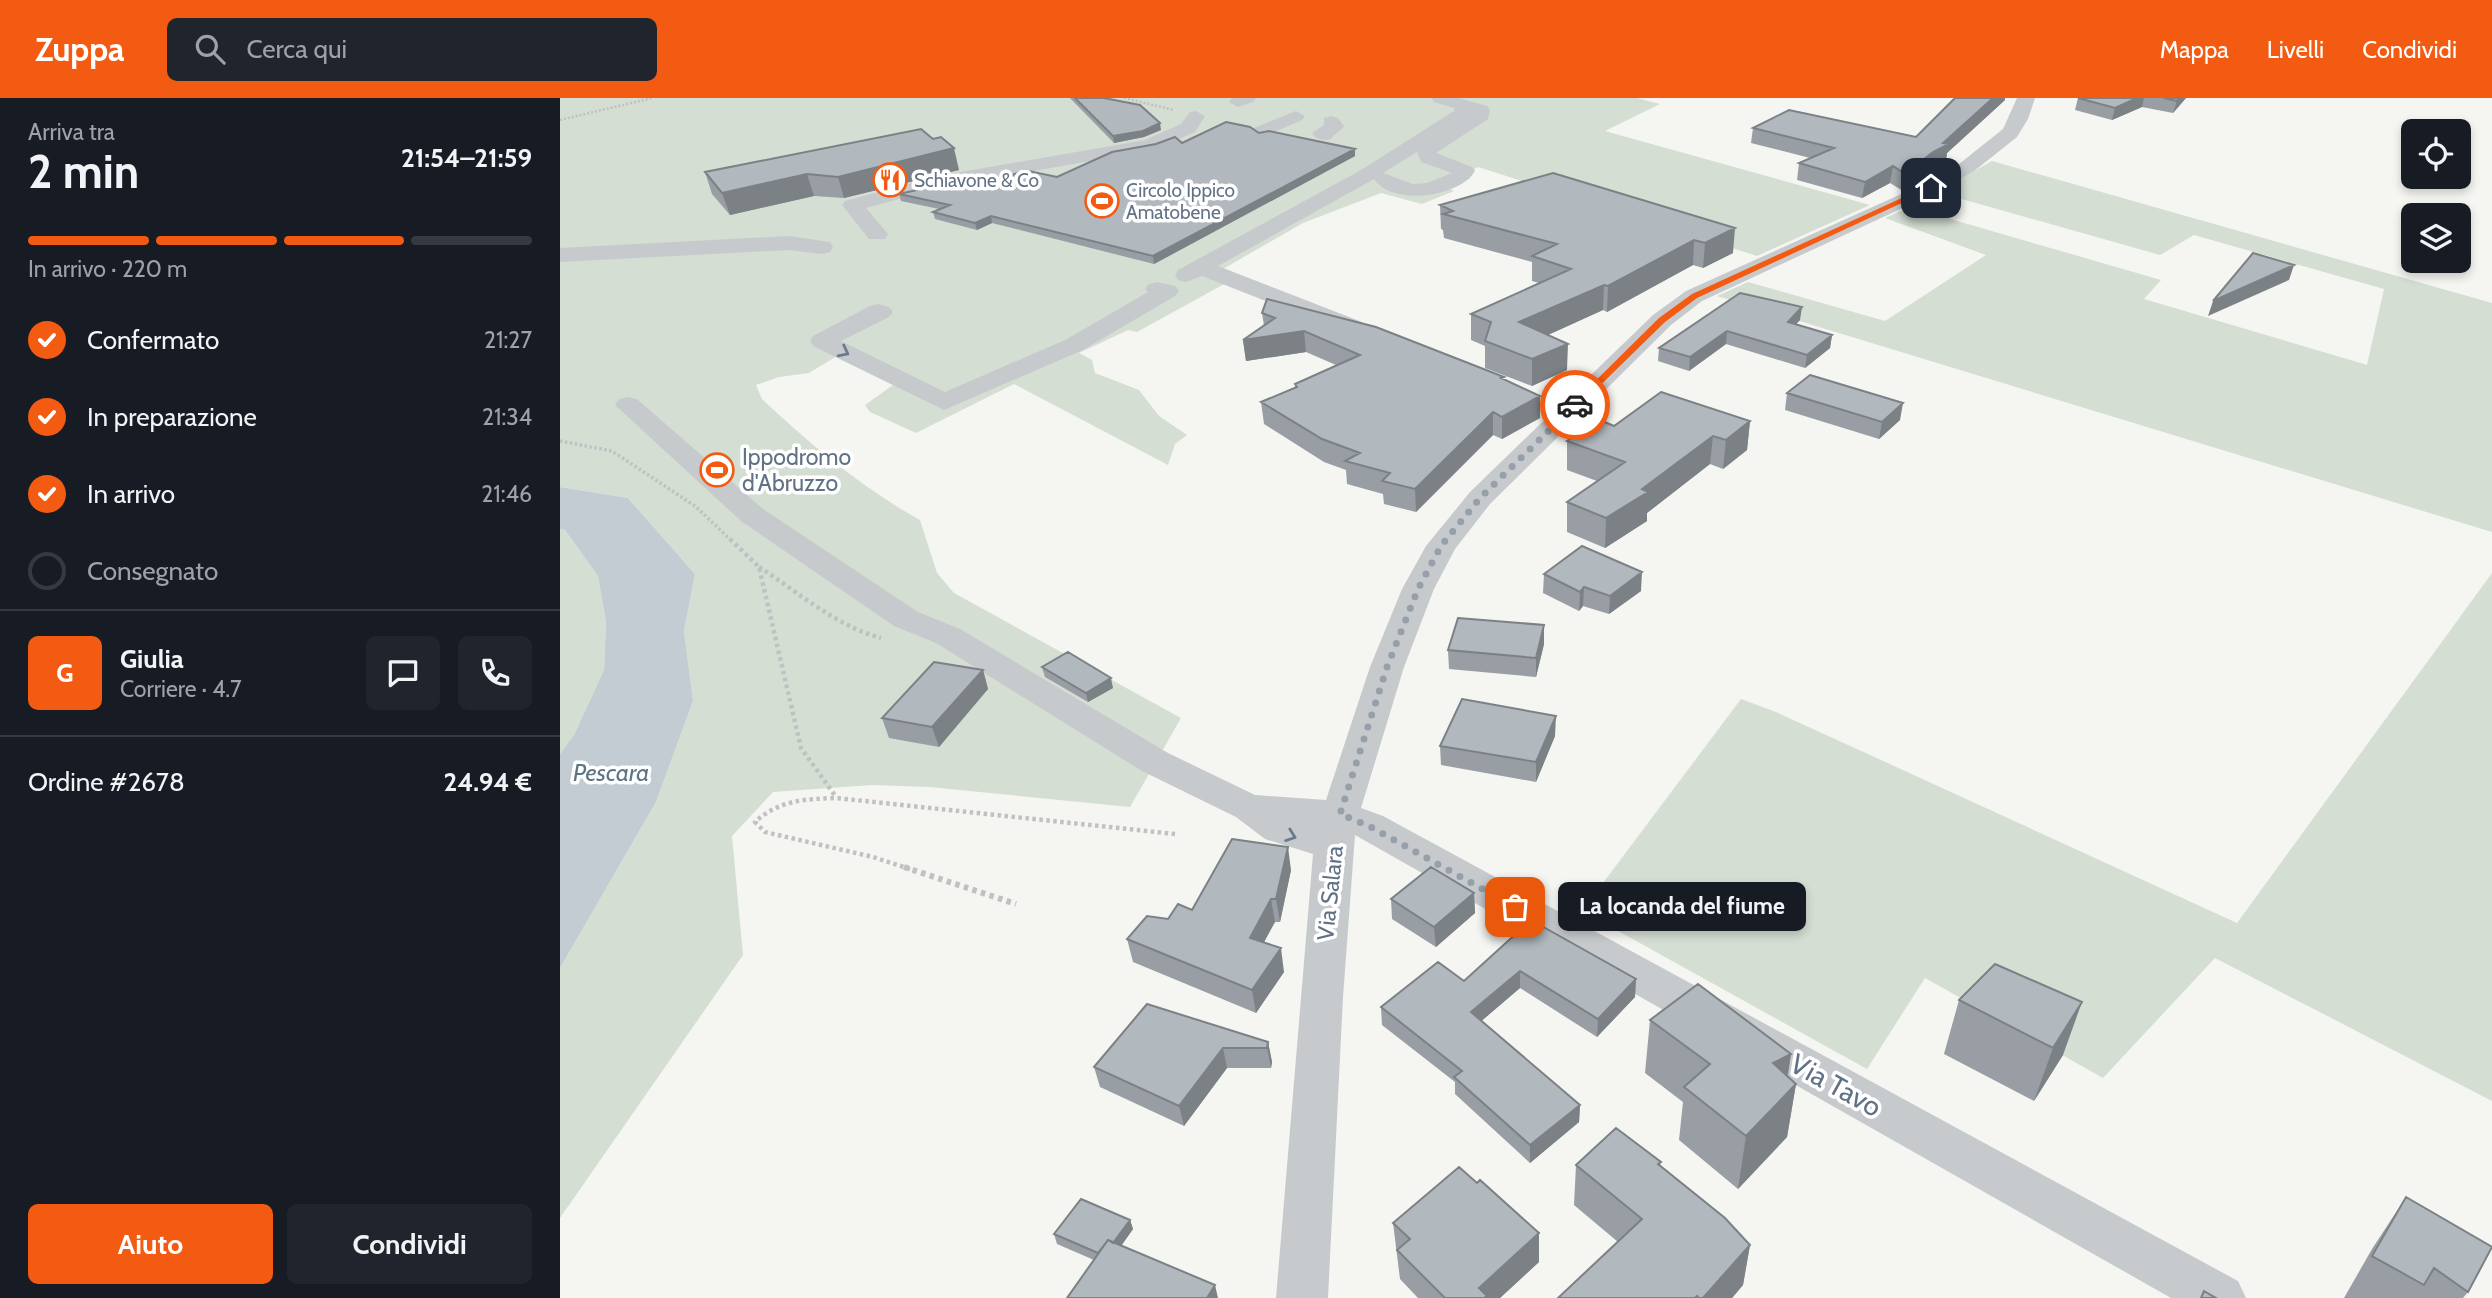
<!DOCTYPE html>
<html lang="it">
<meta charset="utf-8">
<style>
:root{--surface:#171b24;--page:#20242c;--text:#f1f3f6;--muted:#9ea1a6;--line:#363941;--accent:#f45b12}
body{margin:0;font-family:Cabin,sans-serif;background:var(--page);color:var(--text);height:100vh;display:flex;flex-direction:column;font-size:26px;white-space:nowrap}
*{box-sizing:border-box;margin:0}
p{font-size:23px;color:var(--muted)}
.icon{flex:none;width:38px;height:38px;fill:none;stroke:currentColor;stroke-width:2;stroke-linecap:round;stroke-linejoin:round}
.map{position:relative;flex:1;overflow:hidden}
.side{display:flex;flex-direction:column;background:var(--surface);width:560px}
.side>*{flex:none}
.fabs{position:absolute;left:1841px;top:21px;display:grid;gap:14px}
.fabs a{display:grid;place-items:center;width:70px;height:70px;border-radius:10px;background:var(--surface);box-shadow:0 4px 10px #0003;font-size:35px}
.pin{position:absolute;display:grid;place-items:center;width:60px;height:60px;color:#fff;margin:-30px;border-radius:14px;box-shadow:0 4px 10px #0006}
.courier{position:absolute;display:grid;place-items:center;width:70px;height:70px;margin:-35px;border:5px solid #f45b12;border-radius:50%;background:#fff;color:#222;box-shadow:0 2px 9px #0007}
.bubble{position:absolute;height:49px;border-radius:10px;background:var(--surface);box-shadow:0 4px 10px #0003;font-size:23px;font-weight:800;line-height:49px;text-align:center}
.head em{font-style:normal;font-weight:800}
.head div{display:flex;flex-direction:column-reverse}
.head{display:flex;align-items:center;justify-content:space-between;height:119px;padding:0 28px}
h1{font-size:46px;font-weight:800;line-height:52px}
.bar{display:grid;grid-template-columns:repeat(4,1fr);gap:10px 7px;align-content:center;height:84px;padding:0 28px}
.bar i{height:9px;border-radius:5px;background:var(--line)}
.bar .selected{background:var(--accent)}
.bar p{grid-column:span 4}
.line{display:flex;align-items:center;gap:18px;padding:0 28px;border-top:2px solid var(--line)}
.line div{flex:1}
.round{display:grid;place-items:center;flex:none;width:74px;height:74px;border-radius:10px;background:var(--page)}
ol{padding:0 28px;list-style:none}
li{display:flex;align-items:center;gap:21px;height:77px}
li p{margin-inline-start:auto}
li .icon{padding:7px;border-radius:50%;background:var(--accent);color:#fff;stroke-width:4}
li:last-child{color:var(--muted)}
li i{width:38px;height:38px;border:4px solid var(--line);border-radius:50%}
.cta{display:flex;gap:14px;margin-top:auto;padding:14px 28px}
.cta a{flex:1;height:80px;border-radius:10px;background:var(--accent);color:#fff;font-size:28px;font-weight:800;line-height:80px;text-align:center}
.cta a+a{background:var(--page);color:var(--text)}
header{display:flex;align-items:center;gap:42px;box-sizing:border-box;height:98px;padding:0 35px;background:var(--accent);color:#fff}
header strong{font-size:33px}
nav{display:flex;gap:38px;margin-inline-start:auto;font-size:24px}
.search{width:490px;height:63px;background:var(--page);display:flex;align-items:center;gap:18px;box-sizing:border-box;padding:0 24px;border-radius:10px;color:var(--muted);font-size:26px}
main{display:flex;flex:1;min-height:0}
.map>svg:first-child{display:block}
.green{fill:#d5ded2}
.water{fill:#c2ccd2}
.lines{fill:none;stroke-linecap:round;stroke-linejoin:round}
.path-far3{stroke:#c0c1c3;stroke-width:2.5;stroke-dasharray:2 2;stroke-linecap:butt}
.path-far2{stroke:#c0c1c3;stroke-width:3.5;stroke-dasharray:2.5 2.5;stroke-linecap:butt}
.path-far1{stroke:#c0c1c3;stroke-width:4.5;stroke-dasharray:3.5 3.5;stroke-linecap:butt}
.path{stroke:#c0c1c3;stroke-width:6;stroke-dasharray:4.5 4.5;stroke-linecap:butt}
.minor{fill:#c7cacd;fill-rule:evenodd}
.wall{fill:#989ea3}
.shaded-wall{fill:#7c8185}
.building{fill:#b1b8be;stroke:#7c8185;stroke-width:2}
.oneway{stroke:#6b7b8c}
.route{fill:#f45b12}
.done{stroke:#95a0ab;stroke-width:7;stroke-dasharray:0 12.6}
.labels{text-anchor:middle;stroke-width:7;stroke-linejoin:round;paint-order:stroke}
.far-poi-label{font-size:19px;fill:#617285;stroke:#fff;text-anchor:start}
.poi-label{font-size:23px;fill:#617285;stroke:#fff;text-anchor:start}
.street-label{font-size:23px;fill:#617285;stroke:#fff}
.water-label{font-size:24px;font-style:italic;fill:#5d7583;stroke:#fff}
.near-street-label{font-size:28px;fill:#617285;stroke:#fff}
</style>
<header>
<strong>Zuppa</strong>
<div class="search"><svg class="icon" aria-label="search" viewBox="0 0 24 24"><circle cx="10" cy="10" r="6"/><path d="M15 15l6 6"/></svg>Cerca qui</div>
<nav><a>Mappa</a><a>Livelli</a><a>Condividi</a></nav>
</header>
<main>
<section class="side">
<div class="head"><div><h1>2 min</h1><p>Arriva tra</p></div><em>21:54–21:59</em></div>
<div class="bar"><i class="selected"></i><i class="selected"></i><i class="selected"></i><i></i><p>In arrivo · 220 m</p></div>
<ol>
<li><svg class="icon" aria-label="check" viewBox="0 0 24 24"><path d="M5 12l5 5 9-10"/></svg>Confermato<p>21:27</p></li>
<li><svg class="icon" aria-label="check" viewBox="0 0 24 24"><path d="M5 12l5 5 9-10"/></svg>In preparazione<p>21:34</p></li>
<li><svg class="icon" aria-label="check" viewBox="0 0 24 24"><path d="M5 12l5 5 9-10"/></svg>In arrivo<p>21:46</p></li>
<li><i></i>Consegnato</li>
</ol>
<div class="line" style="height:126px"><b class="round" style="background:var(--accent);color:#fff">G</b><div><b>Giulia</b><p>Corriere · 4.7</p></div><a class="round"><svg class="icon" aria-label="chat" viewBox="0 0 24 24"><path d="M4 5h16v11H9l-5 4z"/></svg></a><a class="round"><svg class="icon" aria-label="phone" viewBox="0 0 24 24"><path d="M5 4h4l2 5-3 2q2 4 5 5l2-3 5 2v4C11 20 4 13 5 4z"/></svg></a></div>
<div class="line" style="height:91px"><div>Ordine #2678</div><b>24.94 €</b></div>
<div class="cta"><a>Aiuto</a><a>Condividi</a></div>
</section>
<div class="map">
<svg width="1932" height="1200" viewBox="0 0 1932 1200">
<rect width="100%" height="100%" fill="#f5f6f1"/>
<path class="green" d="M0,0H1077L1100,6L1045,33L1310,107L1197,158L918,69L903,78L911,80L888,90L894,93L862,106L821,95L743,125L649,179L666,185L577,234L568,232L519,255L532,262L535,275L579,292L599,318L627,337L615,346L608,367L454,286L356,335L310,314L305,307L333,287L277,258L249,275L219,279L196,287L202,301C251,347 302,390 360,422L377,475L394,495L621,620L570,709L369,689L312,687L213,694L172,738L183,857L0,1120V870L96,704L133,603L124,533L135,476L68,400L0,389Z
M1432,63L1932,205V434L1157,198L1188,184L1325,223L1426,157L1325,120L1349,109L1601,182L1584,201L1807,267L1824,191L1634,137L1600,157L1377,94Z
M0,431L5,432L38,478L46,524L44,572L14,637L0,656Z
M1932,475V1003L1655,860L1543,980L1365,880L1307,971L1022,813L1181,601L1216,614L1677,825Z"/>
<path class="water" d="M0,389L68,400L135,476L124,533L133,603L96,704L0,870V656L14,637L44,572L46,524L38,478L5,432L0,431Z"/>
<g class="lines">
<path class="path-far3" d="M564,0L614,12
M0,22L92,0"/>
<path class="path-far2" d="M0,343L52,353L135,408L172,443"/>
<path class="path-far1" d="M170,441L199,469L241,650L276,699
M199,469C238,494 276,528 321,540
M350,771L313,759L205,734L195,724C219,702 245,701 276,700L615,736"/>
<path class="path" d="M344,769L456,806"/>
<path class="minor" d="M672,0H696L693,4L678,9L669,4Z
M871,0H899L927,8L930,12L928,21L876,55L912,69L915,73C900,99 832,109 814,81L658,168L802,224L805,229L802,234L793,236L784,234L642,178L626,184L618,182L615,177L618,172L801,72L894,13V10L874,4ZM857,54L861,64L892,75L867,85L853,86L823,75Z
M1457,0H1475L1468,21L1457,39L1413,74L1362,101L1142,203L1111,227L930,406L895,451L874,491L844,569L801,710L823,718L1678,1183L1686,1200H1611L795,737L783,899L768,1200H716L753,756L705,741L676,719L582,673L376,545L334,528L181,423L55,307L59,301L68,299L77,301L203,411L358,514L400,531L608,655L695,697L766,702L810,569L842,491L866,448L910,394L1093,217L1126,193L1348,93L1399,66L1443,31Z
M636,13L645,18L635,34L597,51L380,90L306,110L328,136L325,141H309L282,107L285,103L378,78L585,42L621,26L630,14Z
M736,13L745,18L742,22L701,40L692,34L694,30Z
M771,18L778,20L784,28C780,34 774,36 771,41C762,43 757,42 752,35L764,27V20Z
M229,138L270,144L273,149L270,154L262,156L229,152L0,164V150Z
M597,184L615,188L619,193L615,198L523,252L384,312L253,248L250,243L253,238L310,208L318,206L329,209L333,214L329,219L281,243L385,294L505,242L588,194L585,191L589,186Z"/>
</g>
<path class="wall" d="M510,0H544L601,32L584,39L554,45Z
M1518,0H1626L1613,15L1582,9L1552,22L1515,12Z
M1445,2L1387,55L1386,62L1370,70L1343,93L1330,85L1302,100L1237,82L1239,65L1250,60L1191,45L1193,30L1356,39Z
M699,35L795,51V58L594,166L432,125L417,132L375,121L373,114L379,111L341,103L339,96L427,88L497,79L622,45Z
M399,72L284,100L254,98L170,117L152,96L145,74Z
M993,75L1173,155L1143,170L1133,167L1047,214L1043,212L988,237L1007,272L972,288L925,270V248L911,242V216L979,185L972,183V164L884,140L883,132L881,131L880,107Z
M1180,195L1240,222L1236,226L1272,237L1270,250L1245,270L1166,246L1129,273L1098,263L1099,250Z
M702,215L944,281L980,298V320L942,341L933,337L856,414L824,406L823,396L787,386L786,372L764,364L704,326L701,304L735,290V286L776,267L746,254L686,263L683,242L704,228Z
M1227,295L1340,322L1319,341L1225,312Z
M1190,323L1187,352L1163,371L1150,366L1087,415V423L1045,450L1007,434V404L1037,383L1007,372V343L1054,328Z
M984,476L1081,493L1049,516L1023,508L1019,513L983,495Z
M984,546L976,579L889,571L888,552Z
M482,569L553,590L528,604L485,579Z
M423,572L428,591L379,649L329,640L322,620Z
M995,638L976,684L881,667L880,648Z
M731,772L720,824H715L703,844L724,874L696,915L573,864L567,841L632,812Z
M914,795L915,815L876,849L832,821L831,801Z
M971,822L1076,881L1075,899L1037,939L960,890L921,923L1020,1007L1019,1024L970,1065L895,996V984L822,927L821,909L904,883Z
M1435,866L1503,957L1474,1003L1384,956L1399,902Z
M587,906L708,944L712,964L711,970H667L624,1028L540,989L534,969Z
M1090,922L1231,956L1228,978L1236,986L1227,1039L1178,1091L1119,1042L1123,1004L1085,975Z
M1101,1064L1100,1068L1190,1147L1183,1187L1172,1200H998L1058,1144L1014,1107L1016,1067Z
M917,1085L979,1135V1164L940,1200H858L840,1181L833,1125Z
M1846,1099L1908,1194L1903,1200H1784L1812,1151Z
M570,1122L573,1131L561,1148L534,1162L497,1146L494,1136Z"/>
<path class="shaded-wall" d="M1433,0H1445V2L1387,55L1386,62L1370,70L1343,93L1345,76L1373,54Z
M1577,0H1584L1582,9L1552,22L1555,10Z
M1619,0H1626L1613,15L1617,3Z
M600,25L601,32L584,39L554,45L553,38Z
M394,50L399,72L284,100L278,79Z
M795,51V58L594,166L593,158Z
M1333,68L1330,85L1302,100L1305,84Z
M247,76L254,98L170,117L162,95Z
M431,118L432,125L417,132L415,125Z
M1175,130L1173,155L1143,170L1145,145Z
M1134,142L1133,167L1047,214L1048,188Z
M1734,167L1729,182L1648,218L1653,203Z
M1044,187L1043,212L959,250V224Z
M1242,209L1240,222L1226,237L1228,224Z
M744,233L746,254L686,263L683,242Z
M1167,233L1166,246L1129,273L1130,259Z
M1272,237L1270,250L1245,270L1247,257Z
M1008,246L1007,272L972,288V261Z
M980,298V320L942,341V319Z
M1343,305L1340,322L1319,341L1322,324Z
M933,314V337L856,414L855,391Z
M1190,323L1187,352L1163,371L1166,342Z
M1153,338L1150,366L1087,415V423L1045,450L1046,420L1082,391Z
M1082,474L1081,493L1049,516L1050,498Z
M1024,489L1023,508L1019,513L1020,494Z
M984,527V546L976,579V560Z
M423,572L428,591L379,649L372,629Z
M551,580L553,590L528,604L526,595Z
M996,618L995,638L976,684V664Z
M728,749L731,772L720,824L716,801Z
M914,795L915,815L876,849L874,829Z
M711,801L715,824L694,863L690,840Z
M721,850L724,874L696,915L692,892Z
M960,873V890L911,932V914Z
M1076,881L1075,899L1037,939L1038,921Z
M1522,904L1503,957L1474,1003L1493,950Z
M708,944L712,964L711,970L707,950Z
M663,950L667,970L624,1028L619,1008Z
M1231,956L1224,999L1236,986L1227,1039L1178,1091L1186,1038L1213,965Z
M1020,1007L1019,1024L970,1065V1047Z
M570,1122L573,1131L547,1168L544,1158Z
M979,1135V1164L940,1200H920L919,1190Z
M1190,1147L1183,1187L1172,1200H1143Z
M655,1187L658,1200H647Z"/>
<path class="building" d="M515,0H544L580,7L600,25L583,33L553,38Z
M1395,0H1433L1383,45L1389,46L1373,54L1345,76L1333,68L1305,84L1239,65L1274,50L1193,30L1229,12L1356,39Z
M1518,0H1577L1555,10Z
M1604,0H1619L1617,3Z
M666,24L690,29L699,35L709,33L795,51L593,158L431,118L415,125L373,114L390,107L339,96L415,79L427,88L464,72L497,79L552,54L596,46L615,39L622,45Z
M361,31L373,41L381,39L394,50L278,79L247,76L162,95L145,74Z
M993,75L1175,130L1145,145L1134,142L1048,188L1044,187L959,224L1008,246L972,261L925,243L931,224L911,216L1011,171L972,158L997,146L883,116L893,113L880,107Z
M1693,155L1734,167L1653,203Z
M1180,195L1242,209L1228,224L1272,237L1247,257L1167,233L1130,259L1099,250Z
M707,201L816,229L944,279L941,280L980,298L942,319L933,314L855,391L822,383L830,375L785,363L800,355L762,341L701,304L737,289L735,286L800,257L744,233L683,242L715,220L702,215Z
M1250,277L1343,305L1322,324L1227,295Z
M1101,294L1190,323L1166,342L1153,338L1082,391L1088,394L1046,420L1007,404L1065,364L1007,343L1040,322L1054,328Z
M1022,448L1082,474L1050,498L1024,489L1020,494L984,476Z
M898,520L984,527L976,560L888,552Z
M508,554L551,580L526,595L482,569Z
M374,564L423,572L372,629L322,620Z
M902,601L996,618L976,664L880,648Z
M672,741L728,749L716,801H711L690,840L721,850L692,892L567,841L587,818L608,821L618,806L632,812Z
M871,769L914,795L874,829L831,801Z
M971,822L1076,881L1038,921L960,873L911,914L1020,1007L970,1047L894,979L902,973L821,909L878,864L904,883Z
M1435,866L1522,904L1493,950L1399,902Z
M1138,886L1231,956L1213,965L1236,986L1186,1038L1124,989L1150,966L1090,922Z
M587,906L708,944L707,950H663L619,1008L534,969Z
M1056,1030L1101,1064L1098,1066L1165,1120L1190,1147L1143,1200H1139L1137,1198L1135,1200H998L1082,1121L1016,1067Z
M899,1069L917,1085L920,1082L979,1135L919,1190L927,1198L924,1200H885L837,1152L850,1141L833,1125Z
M1846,1099L1932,1149L1908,1194L1874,1170L1864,1187L1812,1158Z
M521,1101L570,1122L553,1145L548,1142L538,1155L494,1136Z
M548,1142L655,1187L647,1200H507Z
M1644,1193L1656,1200H1641Z"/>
<defs><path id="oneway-chevron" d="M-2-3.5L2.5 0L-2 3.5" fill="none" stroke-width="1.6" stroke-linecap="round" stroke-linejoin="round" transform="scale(1.75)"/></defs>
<g class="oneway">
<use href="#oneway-chevron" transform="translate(284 254) rotate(27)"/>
<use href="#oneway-chevron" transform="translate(731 738) rotate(20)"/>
</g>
<path class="route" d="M1368,88L1374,90L1137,200L1105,224L1018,309L1011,307L1099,220L1132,196Z"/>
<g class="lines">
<path class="done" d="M955,809L809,728L780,716L827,569L858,491L881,448L920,400L1015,307"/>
</g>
<defs>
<symbol id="restaurant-ring" viewBox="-11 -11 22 22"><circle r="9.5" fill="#fff" stroke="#f45b12" stroke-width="1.5"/><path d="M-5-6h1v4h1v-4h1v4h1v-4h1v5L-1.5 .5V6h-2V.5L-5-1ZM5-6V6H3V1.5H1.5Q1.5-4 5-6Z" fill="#f45b12"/></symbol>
<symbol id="stadium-ring" viewBox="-11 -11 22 22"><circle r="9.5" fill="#fff" stroke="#f45b12" stroke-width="1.5"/><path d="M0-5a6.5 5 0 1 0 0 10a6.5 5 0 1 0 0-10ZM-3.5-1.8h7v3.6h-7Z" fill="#f45b12"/></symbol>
</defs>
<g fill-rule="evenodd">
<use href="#restaurant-ring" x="311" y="63" width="38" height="38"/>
<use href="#stadium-ring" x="523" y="84" width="38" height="38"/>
<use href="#stadium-ring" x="138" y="353" width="38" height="38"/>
</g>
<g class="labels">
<g class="far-poi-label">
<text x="354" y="89">Schiavone &amp; Co</text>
<text x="566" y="99">Circolo Ippico<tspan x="566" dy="22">Amatobene</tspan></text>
</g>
<g class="poi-label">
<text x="182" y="367">Ippodromo<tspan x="182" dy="26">d'Abruzzo</tspan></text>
</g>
<g class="street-label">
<text transform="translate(770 795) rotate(-84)" y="8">Via Salara</text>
</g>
<g class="water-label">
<text x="51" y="683">Pescara</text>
</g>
<g class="near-street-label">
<text transform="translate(1276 987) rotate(29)" y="10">Via Tavo</text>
</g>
</g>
</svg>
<div class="fabs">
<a><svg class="icon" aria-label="locate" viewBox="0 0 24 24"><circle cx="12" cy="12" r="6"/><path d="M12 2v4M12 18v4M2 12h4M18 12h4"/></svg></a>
<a><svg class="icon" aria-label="layers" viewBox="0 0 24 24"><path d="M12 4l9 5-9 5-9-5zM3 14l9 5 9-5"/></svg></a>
</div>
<div class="pin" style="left:955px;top:809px;background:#ea580c"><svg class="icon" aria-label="bag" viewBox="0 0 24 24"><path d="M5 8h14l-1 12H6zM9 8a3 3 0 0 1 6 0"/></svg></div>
<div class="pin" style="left:1371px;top:90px;background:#1f2937"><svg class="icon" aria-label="home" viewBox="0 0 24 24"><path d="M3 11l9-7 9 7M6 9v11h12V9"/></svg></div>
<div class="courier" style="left:1015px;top:307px"><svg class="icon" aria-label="car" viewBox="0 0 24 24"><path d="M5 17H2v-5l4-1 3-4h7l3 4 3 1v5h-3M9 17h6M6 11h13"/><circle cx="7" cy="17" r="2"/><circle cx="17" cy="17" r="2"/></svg></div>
<div class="bubble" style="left:998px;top:784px;width:248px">La locanda del fiume</div>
</div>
</main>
